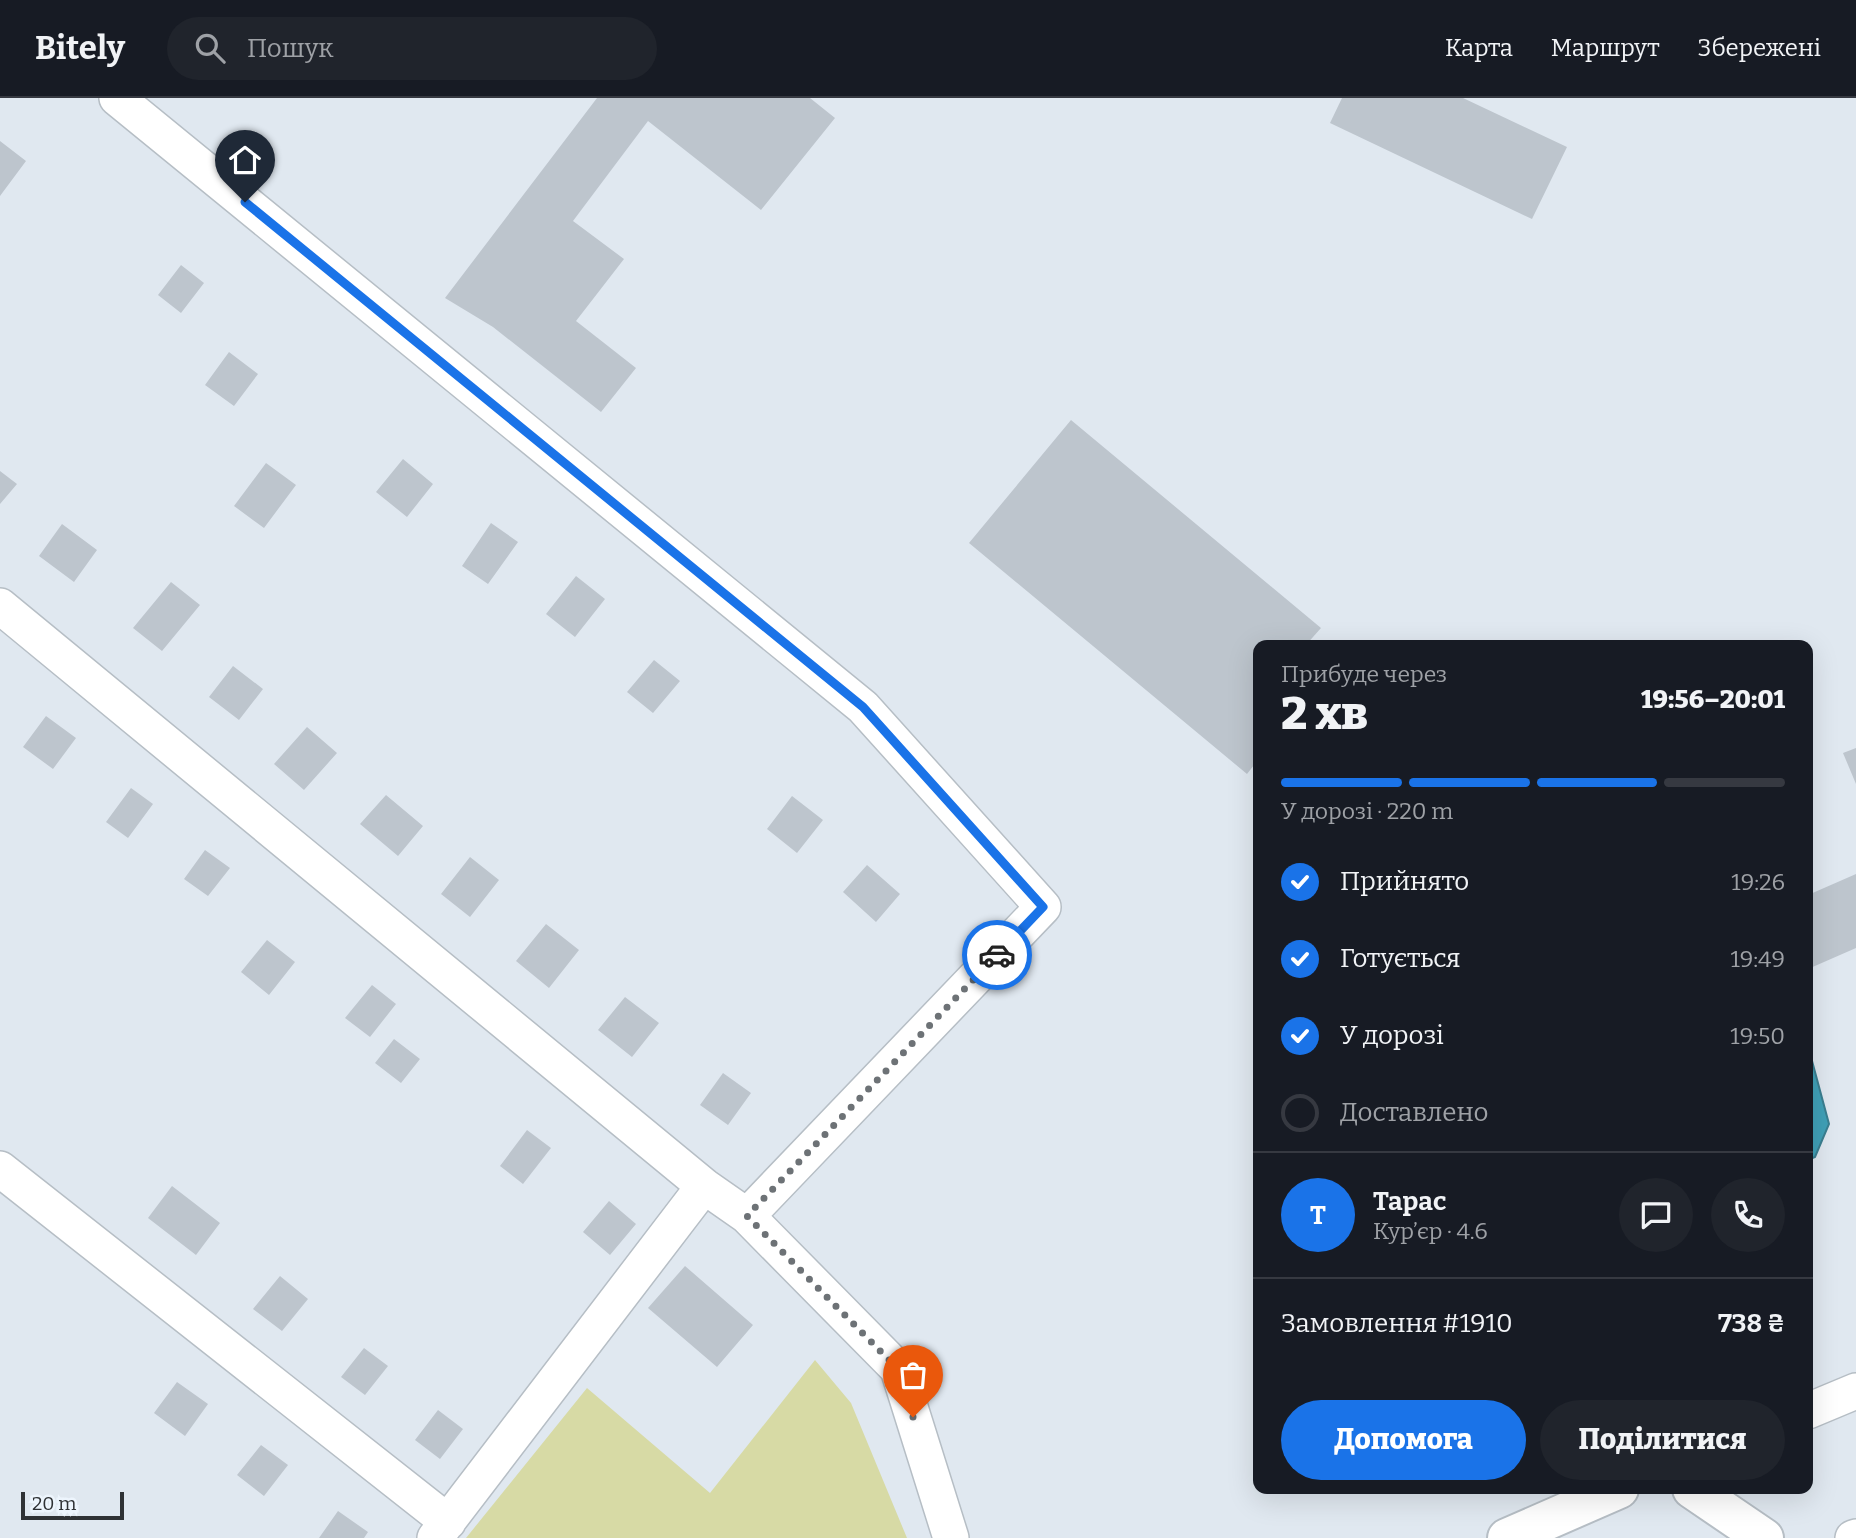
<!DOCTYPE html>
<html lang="uk">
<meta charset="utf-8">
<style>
:root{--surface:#171b24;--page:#20242c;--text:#f1f3f6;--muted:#9ea1a6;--line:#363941;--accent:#1a73e8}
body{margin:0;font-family:Bitter,serif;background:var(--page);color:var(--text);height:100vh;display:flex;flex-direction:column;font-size:26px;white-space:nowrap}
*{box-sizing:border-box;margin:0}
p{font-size:23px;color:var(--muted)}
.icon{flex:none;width:38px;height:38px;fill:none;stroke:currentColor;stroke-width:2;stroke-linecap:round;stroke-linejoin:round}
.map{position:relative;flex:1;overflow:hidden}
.side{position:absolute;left:1253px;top:542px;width:560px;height:854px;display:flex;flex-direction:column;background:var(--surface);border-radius:14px;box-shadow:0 7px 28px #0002}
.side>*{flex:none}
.scale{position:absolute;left:21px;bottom:18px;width:103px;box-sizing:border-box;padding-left:7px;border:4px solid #2f3235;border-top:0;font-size:19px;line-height:24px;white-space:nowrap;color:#2f3235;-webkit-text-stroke:5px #edf5fd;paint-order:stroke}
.pin{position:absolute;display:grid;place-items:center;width:60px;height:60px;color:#fff;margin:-72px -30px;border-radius:50% 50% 50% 0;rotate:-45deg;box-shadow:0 0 7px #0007}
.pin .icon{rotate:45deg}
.courier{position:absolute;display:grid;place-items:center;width:70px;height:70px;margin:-35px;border:5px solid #1a73e8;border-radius:50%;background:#fff;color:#222;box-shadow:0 2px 9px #0007}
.overview em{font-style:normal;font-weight:800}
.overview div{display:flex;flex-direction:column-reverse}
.overview{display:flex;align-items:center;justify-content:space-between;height:119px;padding:0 28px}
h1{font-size:46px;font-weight:800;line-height:52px}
.bar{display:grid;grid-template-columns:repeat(4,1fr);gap:10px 7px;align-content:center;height:84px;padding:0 28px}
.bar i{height:9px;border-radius:5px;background:var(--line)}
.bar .current{background:var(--accent)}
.bar p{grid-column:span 4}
.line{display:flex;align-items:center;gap:18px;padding:0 28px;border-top:2px solid var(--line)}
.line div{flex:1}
.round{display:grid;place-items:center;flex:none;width:74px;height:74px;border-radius:37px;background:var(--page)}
ol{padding:0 28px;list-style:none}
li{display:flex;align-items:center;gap:21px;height:77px}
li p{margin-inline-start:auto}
li .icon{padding:7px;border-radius:50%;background:var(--accent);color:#fff;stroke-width:4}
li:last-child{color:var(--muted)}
li i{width:38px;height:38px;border:4px solid var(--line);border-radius:50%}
.button{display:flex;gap:14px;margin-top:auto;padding:14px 28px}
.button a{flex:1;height:80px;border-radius:42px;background:var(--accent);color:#fff;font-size:28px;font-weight:800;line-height:80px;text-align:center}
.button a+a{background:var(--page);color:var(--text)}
header{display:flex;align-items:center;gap:42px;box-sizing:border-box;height:98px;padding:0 35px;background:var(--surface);border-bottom:2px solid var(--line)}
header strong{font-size:33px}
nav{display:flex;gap:38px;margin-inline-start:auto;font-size:24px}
.search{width:490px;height:63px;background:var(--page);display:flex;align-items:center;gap:18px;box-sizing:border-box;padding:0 24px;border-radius:38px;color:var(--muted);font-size:26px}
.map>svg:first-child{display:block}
.green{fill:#d7daa5}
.water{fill:#40a0b7;stroke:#3b7f90;stroke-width:2}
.building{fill:#bdc5cd}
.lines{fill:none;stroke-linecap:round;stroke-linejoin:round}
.street-casing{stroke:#b6bec5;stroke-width:38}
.secondary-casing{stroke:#b6bec5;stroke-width:42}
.street{stroke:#fff;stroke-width:35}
.secondary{stroke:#fff;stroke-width:38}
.done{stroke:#6d7276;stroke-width:7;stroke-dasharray:0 12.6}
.route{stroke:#1a73e8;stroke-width:9}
</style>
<header>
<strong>Bitely</strong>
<div class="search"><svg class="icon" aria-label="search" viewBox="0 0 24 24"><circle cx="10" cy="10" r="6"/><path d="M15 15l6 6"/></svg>Пошук</div>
<nav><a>Карта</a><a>Маршрут</a><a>Збережені</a></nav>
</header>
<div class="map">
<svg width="1856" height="1440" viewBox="0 0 1856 1440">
<rect width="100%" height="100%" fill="#e0e8f0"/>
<path class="green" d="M815,1262L851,1305L907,1440H466L587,1290L710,1395Z"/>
<path class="water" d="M1808,948L1829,1026L1815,1059L1808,1062Z"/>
<path class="building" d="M597,0H810L835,20L761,112L648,23L573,123L624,161L576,223L636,270L601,314L493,229L445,200Z
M1342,0H1463L1567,49L1532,121L1330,25Z
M0,43L26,63L0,98Z
M181,167L204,185L181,215L158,197Z
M229,254L258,276L234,308L205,287Z
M1071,322L1321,530L1305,548H1258V662L1247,676L969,445Z
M403,361L433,386L407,419L376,394Z
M266,365L296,387L264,430L234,408Z
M0,373L17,386L0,406Z
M491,425L518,444L488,486L462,468Z
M62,426L97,452L74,484L39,458Z
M576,478L605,501L575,539L546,516Z
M171,484L200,507L162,553L133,530Z
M654,562L680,583L653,615L627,594Z
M233,568L263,591L239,622L209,599Z
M46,618L76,640L53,671L23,649Z
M307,629L337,655L304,692L274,666Z
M1856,650V686L1843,655Z
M131,690L153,706L128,740L106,724Z
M386,697L423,728L398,758L360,726Z
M792,698L823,722L797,755L767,731Z
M205,752L230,770L208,798L184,781Z
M470,759L499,782L470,819L441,796Z
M867,767L900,796L876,824L843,794Z
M1856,776V850L1808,871V797Z
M546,826L579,852L549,890L516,863Z
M267,842L295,864L269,897L241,874Z
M372,887L396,906L370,939L345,920Z
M625,899L659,925L632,959L598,932Z
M394,941L420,961L401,985L375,965Z
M723,975L751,995L728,1027L700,1007Z
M527,1032L551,1050L523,1086L500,1068Z
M172,1088L220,1125L196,1157L148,1120Z
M609,1103L636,1126L610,1157L583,1134Z
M685,1168L753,1227L717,1269L648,1210Z
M280,1178L308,1201L282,1233L253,1211Z
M364,1250L388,1268L365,1297L341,1279Z
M177,1284L208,1306L185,1338L154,1315Z
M438,1312L463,1331L440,1361L415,1342Z
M261,1347L288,1367L264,1398L237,1377Z
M338,1413L368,1434L364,1440H319Z"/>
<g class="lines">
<defs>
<path id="street" d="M117,0L863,609L1043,809L747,1118
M0,508L704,1088L747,1118L898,1271L951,1440
M0,1071L448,1424
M1808,1313L1856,1293
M435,1440L704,1088
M1853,1440L1856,1439"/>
<path id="secondary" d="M1692,1391L1764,1440
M1507,1440L1619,1391"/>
</defs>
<use href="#street" class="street-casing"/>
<use href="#secondary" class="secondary-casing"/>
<use href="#street" class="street"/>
<use href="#secondary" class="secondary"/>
</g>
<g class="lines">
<path class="done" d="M913,1319L898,1271L747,1118L997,857"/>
<path class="route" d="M245,104L863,609L1043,809L997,857"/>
</g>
</svg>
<div class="scale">20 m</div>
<div class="pin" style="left:913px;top:1319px;background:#ea580c"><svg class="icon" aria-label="bag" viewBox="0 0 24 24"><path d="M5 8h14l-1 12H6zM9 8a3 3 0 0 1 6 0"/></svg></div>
<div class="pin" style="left:245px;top:104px;background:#1f2937"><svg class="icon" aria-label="home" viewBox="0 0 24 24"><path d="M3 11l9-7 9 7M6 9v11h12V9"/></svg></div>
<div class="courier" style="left:997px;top:857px"><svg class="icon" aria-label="car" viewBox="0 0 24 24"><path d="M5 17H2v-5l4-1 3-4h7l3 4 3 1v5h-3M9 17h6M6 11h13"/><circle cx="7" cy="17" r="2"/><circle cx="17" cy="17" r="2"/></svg></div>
<section class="side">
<div class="overview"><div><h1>2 хв</h1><p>Прибуде через</p></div><em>19:56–20:01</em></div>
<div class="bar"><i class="current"></i><i class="current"></i><i class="current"></i><i></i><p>У дорозі · 220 m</p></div>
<ol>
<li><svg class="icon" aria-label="check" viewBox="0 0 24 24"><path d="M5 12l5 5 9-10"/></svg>Прийнято<p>19:26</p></li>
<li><svg class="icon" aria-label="check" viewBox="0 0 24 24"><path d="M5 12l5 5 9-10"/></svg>Готується<p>19:49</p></li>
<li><svg class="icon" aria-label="check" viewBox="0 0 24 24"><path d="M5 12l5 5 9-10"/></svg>У дорозі<p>19:50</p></li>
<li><i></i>Доставлено</li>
</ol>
<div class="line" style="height:126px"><b class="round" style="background:var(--accent);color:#fff">Т</b><div><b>Тарас</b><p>Кур’єр · 4.6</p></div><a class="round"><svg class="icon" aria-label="chat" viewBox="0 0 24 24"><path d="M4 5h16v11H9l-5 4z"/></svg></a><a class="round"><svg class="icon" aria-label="phone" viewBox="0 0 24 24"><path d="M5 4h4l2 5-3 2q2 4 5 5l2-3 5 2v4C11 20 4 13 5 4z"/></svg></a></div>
<div class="line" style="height:91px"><div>Замовлення #1910</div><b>738 ₴</b></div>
<div class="button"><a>Допомога</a><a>Поділитися</a></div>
</section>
</div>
